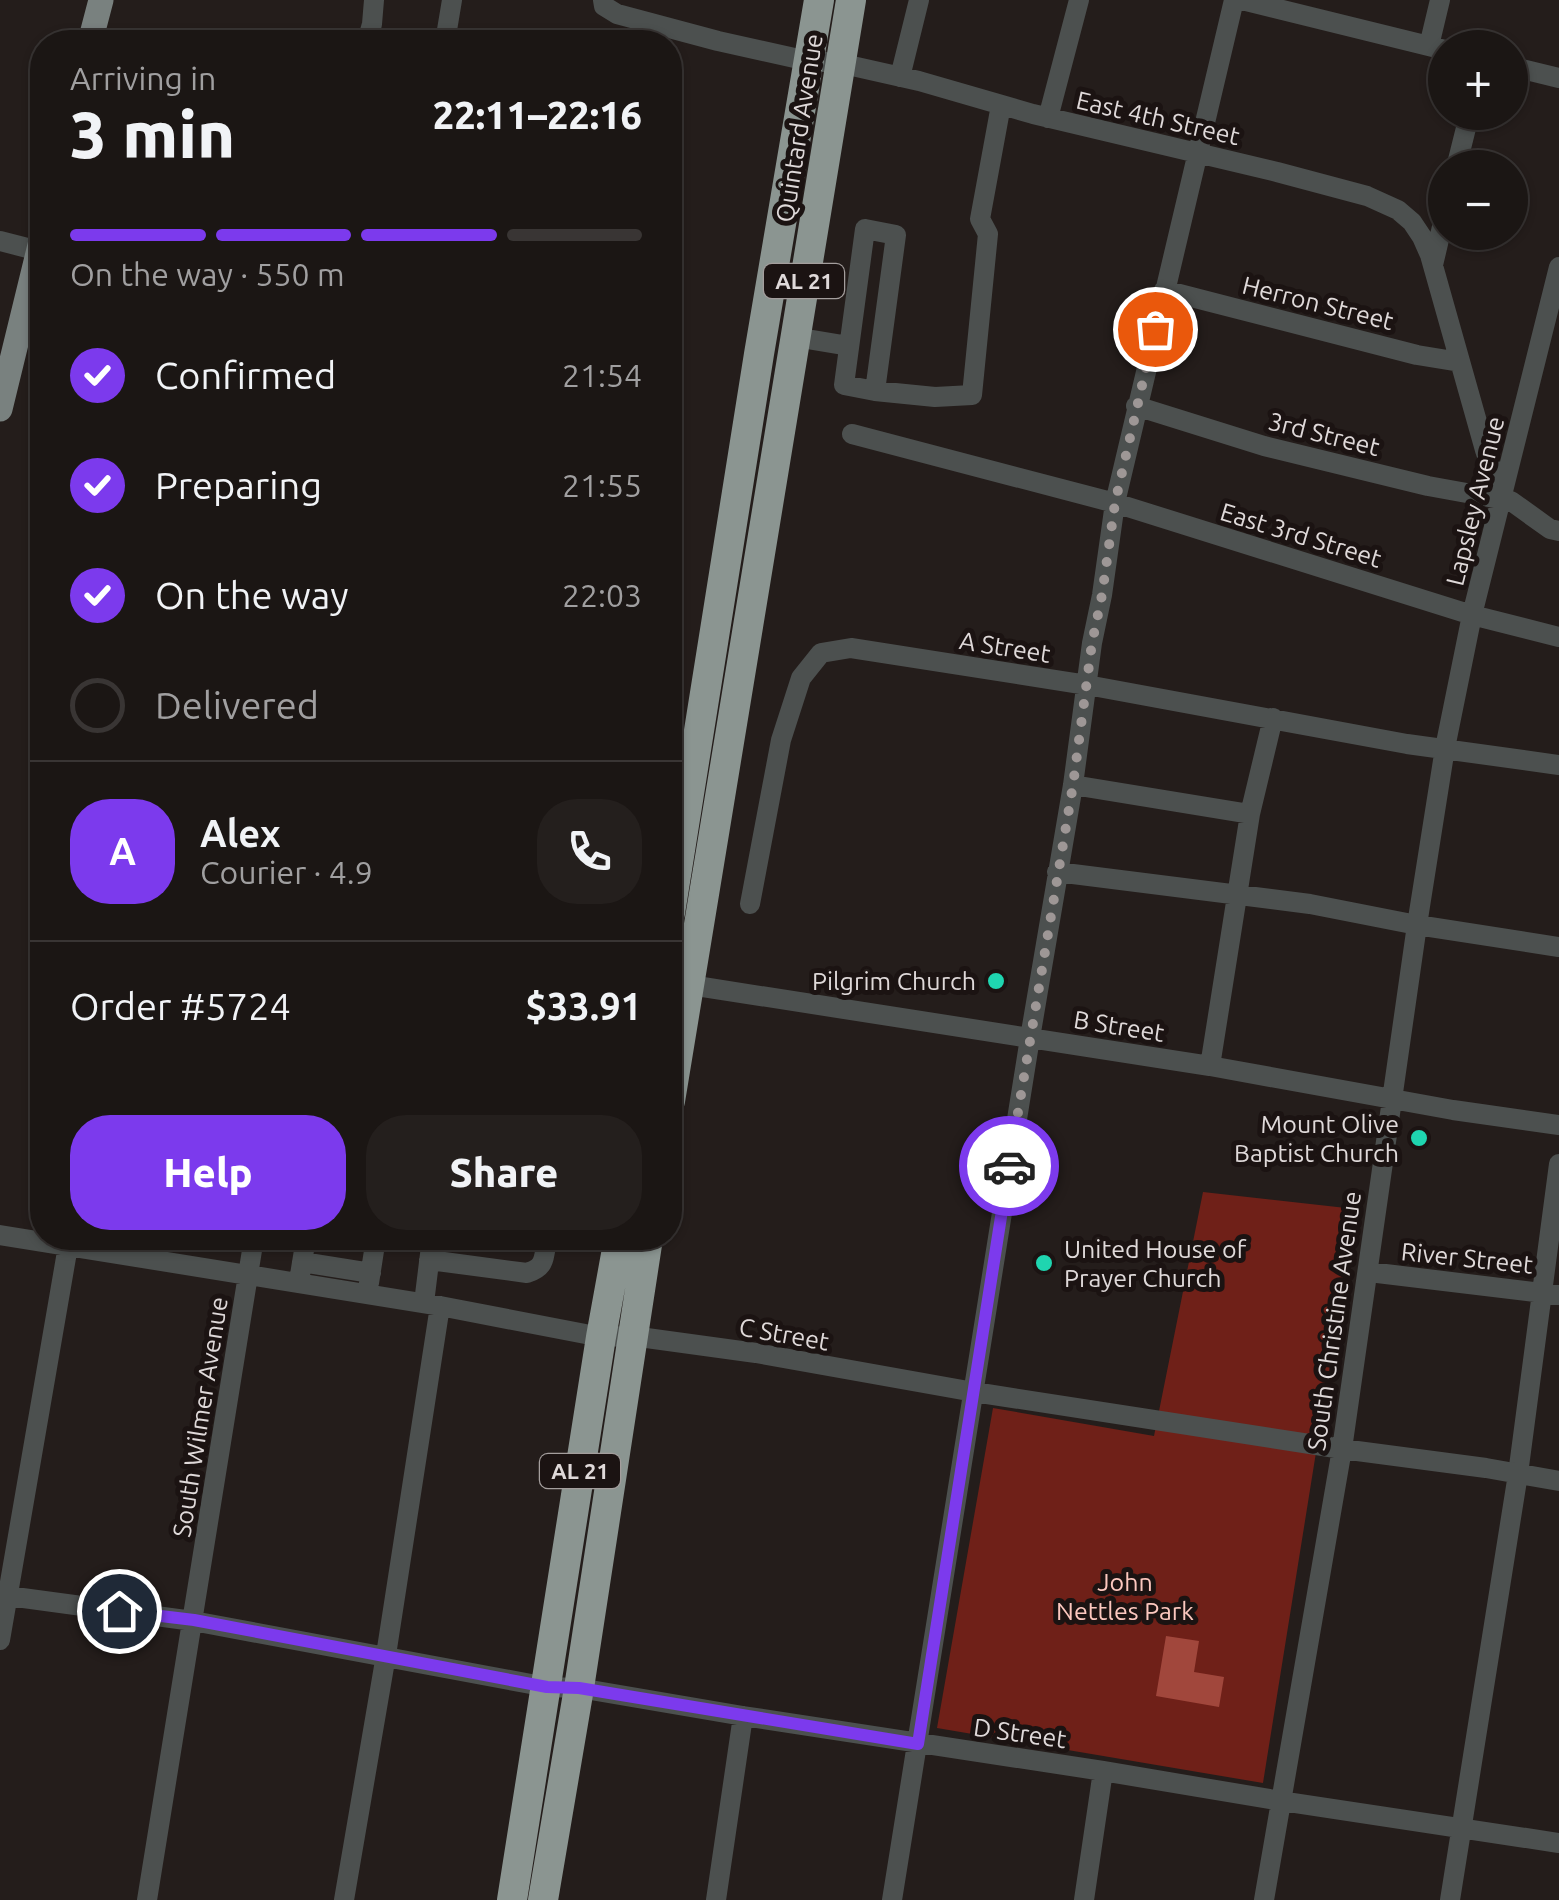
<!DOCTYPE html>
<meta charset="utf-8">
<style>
:root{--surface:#1b1614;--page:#241f1d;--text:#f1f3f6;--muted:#a09fa0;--line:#393534;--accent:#7c3aed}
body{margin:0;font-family:Ubuntu,sans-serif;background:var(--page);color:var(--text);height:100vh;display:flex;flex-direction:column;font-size:38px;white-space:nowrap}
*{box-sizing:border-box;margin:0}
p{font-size:32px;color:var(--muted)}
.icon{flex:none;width:55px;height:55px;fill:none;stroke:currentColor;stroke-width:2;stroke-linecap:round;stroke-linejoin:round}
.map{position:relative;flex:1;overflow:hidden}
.details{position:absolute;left:30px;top:30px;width:652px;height:1220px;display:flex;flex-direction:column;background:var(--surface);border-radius:40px;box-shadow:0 2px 8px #0004,0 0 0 2px var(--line)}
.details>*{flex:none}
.controls{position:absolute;left:1428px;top:30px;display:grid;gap:20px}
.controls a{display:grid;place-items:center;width:100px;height:100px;border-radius:50%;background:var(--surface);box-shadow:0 2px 8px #0004,0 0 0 2px var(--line);font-size:50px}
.pin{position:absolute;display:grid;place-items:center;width:85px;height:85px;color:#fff;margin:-42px;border:5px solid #fff;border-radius:50%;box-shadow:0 2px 10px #0007}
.courier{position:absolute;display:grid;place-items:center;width:100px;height:100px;margin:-50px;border:8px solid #7c3aed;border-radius:50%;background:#fff;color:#222;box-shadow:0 2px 12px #0007}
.overview em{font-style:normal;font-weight:800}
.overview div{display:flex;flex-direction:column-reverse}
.overview{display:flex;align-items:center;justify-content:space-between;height:170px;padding:0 40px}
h1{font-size:65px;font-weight:800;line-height:75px}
.bar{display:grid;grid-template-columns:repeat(4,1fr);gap:15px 10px;align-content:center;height:120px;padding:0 40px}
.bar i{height:12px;border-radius:8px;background:var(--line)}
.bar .on{background:var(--accent)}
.bar p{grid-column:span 4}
.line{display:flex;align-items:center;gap:25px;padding:0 40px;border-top:2px solid var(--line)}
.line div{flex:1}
.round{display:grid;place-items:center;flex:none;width:105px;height:105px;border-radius:40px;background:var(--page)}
ol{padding:0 40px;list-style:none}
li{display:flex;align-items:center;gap:30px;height:110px}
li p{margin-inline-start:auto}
li .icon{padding:10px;border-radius:50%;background:var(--accent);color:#fff;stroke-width:4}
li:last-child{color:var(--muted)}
li i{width:55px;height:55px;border:5px solid var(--line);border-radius:50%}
.button{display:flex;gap:20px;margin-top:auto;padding:20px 40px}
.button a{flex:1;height:115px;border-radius:40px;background:var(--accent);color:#fff;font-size:40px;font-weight:800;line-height:115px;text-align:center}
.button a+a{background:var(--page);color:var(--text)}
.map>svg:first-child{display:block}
.green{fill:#6f2018}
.water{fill:#a1473c}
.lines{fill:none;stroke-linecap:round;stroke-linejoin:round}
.minor{stroke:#4c504f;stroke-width:20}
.major{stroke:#79817f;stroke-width:25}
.highway{stroke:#8b9591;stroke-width:30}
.done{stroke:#9e9796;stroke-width:10;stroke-dasharray:0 18}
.route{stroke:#7c3aed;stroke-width:12}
.poi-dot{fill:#1fd5b0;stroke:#1b1312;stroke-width:4}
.labels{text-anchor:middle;stroke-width:10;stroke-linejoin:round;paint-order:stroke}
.shield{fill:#1b1312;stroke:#a49e9d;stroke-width:2.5}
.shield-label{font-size:22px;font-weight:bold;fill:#dfd9d9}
.street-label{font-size:25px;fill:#dfd9d9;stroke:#1b1312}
.poi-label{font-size:25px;fill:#dfd9d9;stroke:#1b1312;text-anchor:end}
.park-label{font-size:25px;fill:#fcc8bf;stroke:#1b1312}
</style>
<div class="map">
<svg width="1559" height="1900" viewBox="0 0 1559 1900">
<rect width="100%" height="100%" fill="#241d1b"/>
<path class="green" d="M1203,1192L1355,1209L1263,1783L937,1728L993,1408L1154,1436Z"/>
<path class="water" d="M1166,1636L1199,1641L1194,1672L1224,1677L1219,1707L1156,1696Z"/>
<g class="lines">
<path class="minor" d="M603,0L604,6L617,14L718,41L808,61L839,63L919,81L1033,114L1277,172L1367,196L1398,210L1412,222L1422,237L1430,255L1485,450L1501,497
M1242,0L1445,50
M367,42L372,24L374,0
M445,42L452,0
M1429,46L1440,0
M1510,66L1559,78
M900,77L919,0
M1048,118L1079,0
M1456,168L1470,112
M865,229L896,235L875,391L844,385Z
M0,241L39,251
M1433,265L1445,214
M1164,290L1417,355L1460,362
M795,337L849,346
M875,391L935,397L972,395L988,234L980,219L1001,105
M1136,406L1264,446L1428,486L1511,501L1550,529L1559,531
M852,434L1115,503L1472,615L1559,637
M1073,785L1250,814
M1057,872L1310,904L1417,925L1559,947
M750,904L781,740L801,678L821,653L851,648L1087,685L1407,744L1559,765
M670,980L690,985L1210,1066L1453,1110L1559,1125
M1210,1066L1250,814L1273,718
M0,1235L440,1306L601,1337L632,1336L756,1353L974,1392L1342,1449L1486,1468L1559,1481
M429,1260L527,1273C543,1268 544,1261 546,1245L555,1238
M302,1262L371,1273
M1369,1272L1559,1295
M300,1275L306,1238
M369,1283L376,1238
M424,1303L432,1238
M0,1595L193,1621L547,1687L579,1688L743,1716L1103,1771L1281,1801L1559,1843
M0,1640L68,1246
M147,1900L254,1238
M344,1900L386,1655L440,1306
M716,1900L743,1716
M892,1900L1030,1038L1073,785L1092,643L1102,595L1115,503L1234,0
M1084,1900L1103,1771
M1264,1900L1342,1449L1417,925L1445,748L1472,615L1559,267
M1450,1900L1518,1474L1559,1164"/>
<path class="major" d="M90,42L101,0
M0,409L42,237"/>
<path class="highway" d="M670,913L759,354L819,0
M670,1101L851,0
M512,1900L601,1337L619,1238
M543,1900L579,1688L648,1238"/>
</g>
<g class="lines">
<path class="done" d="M1009,1166L1073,785L1092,643L1102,595L1115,503L1155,329"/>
<path class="route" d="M119,1611L194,1620L547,1687L579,1688L918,1744L1009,1166"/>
</g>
<g class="poi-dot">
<circle cx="996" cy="981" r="10"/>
<circle cx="1419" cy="1138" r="10"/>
<circle cx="1044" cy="1263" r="10"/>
</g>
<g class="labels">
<g class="shield">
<rect x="764" y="264" width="80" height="34" rx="8"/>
<rect x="540" y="1454" width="80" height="34" rx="8"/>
</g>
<g class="shield-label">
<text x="804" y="289">AL 21</text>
<text x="580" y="1479">AL 21</text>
</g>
<g class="street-label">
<text transform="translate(1158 118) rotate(13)" y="9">East 4th Street</text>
<text transform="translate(799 128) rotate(-81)" y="9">Quintard Avenue</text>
<text transform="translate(1318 303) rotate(14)" y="9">Herron Street</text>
<text transform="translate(1324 434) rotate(14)" y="9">3rd Street</text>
<text transform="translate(1475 501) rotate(-76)" y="9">Lapsley Avenue</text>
<text transform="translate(1301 535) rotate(17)" y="9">East 3rd Street</text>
<text transform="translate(1005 647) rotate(9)" y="9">A Street</text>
<text transform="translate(1119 1026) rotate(9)" y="9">B Street</text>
<text transform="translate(1467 1258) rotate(6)" y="9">River Street</text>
<text transform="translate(1334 1321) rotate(-82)" y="9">South Christine Avenue</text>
<text transform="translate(784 1334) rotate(10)" y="9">C Street</text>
<text transform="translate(200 1417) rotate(-81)" y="9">South Wilmer Avenue</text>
<text transform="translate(1020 1733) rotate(8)" y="9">D Street</text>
</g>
<g class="poi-label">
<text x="976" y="990">Pilgrim Church</text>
<text x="1399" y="1133">Mount Olive<tspan x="1399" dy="29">Baptist Church</tspan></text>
<text x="1064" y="1258" text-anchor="start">United House of<tspan x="1064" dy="29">Prayer Church</tspan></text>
</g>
<g class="park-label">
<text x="1125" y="1591">John<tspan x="1125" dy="29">Nettles Park</tspan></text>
</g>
</g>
</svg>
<div class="controls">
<a>+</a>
<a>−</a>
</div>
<div class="pin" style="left:1155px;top:329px;background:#ea580c"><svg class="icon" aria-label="bag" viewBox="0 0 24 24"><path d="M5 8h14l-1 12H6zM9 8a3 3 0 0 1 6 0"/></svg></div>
<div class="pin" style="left:119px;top:1611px;background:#1f2937"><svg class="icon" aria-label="home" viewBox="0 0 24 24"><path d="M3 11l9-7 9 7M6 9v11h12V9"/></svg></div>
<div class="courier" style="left:1009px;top:1166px"><svg class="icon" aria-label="car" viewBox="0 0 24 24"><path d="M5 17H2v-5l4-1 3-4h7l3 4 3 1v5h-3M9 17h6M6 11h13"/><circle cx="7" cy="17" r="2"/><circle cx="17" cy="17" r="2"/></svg></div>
<section class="details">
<div class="overview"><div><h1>3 min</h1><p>Arriving in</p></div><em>22:11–22:16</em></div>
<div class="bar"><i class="on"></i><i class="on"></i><i class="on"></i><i></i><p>On the way · 550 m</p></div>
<ol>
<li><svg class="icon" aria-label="check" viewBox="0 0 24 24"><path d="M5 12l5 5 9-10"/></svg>Confirmed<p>21:54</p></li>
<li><svg class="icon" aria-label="check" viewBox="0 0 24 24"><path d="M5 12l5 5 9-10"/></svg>Preparing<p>21:55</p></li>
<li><svg class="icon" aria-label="check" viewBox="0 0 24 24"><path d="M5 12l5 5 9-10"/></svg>On the way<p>22:03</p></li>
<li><i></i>Delivered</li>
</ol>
<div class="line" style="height:180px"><b class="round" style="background:var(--accent);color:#fff">A</b><div><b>Alex</b><p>Courier · 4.9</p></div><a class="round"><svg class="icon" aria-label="phone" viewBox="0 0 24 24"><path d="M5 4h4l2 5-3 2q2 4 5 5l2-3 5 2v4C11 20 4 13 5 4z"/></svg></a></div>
<div class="line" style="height:130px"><div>Order #5724</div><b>$33.91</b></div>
<div class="button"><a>Help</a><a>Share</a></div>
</section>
</div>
